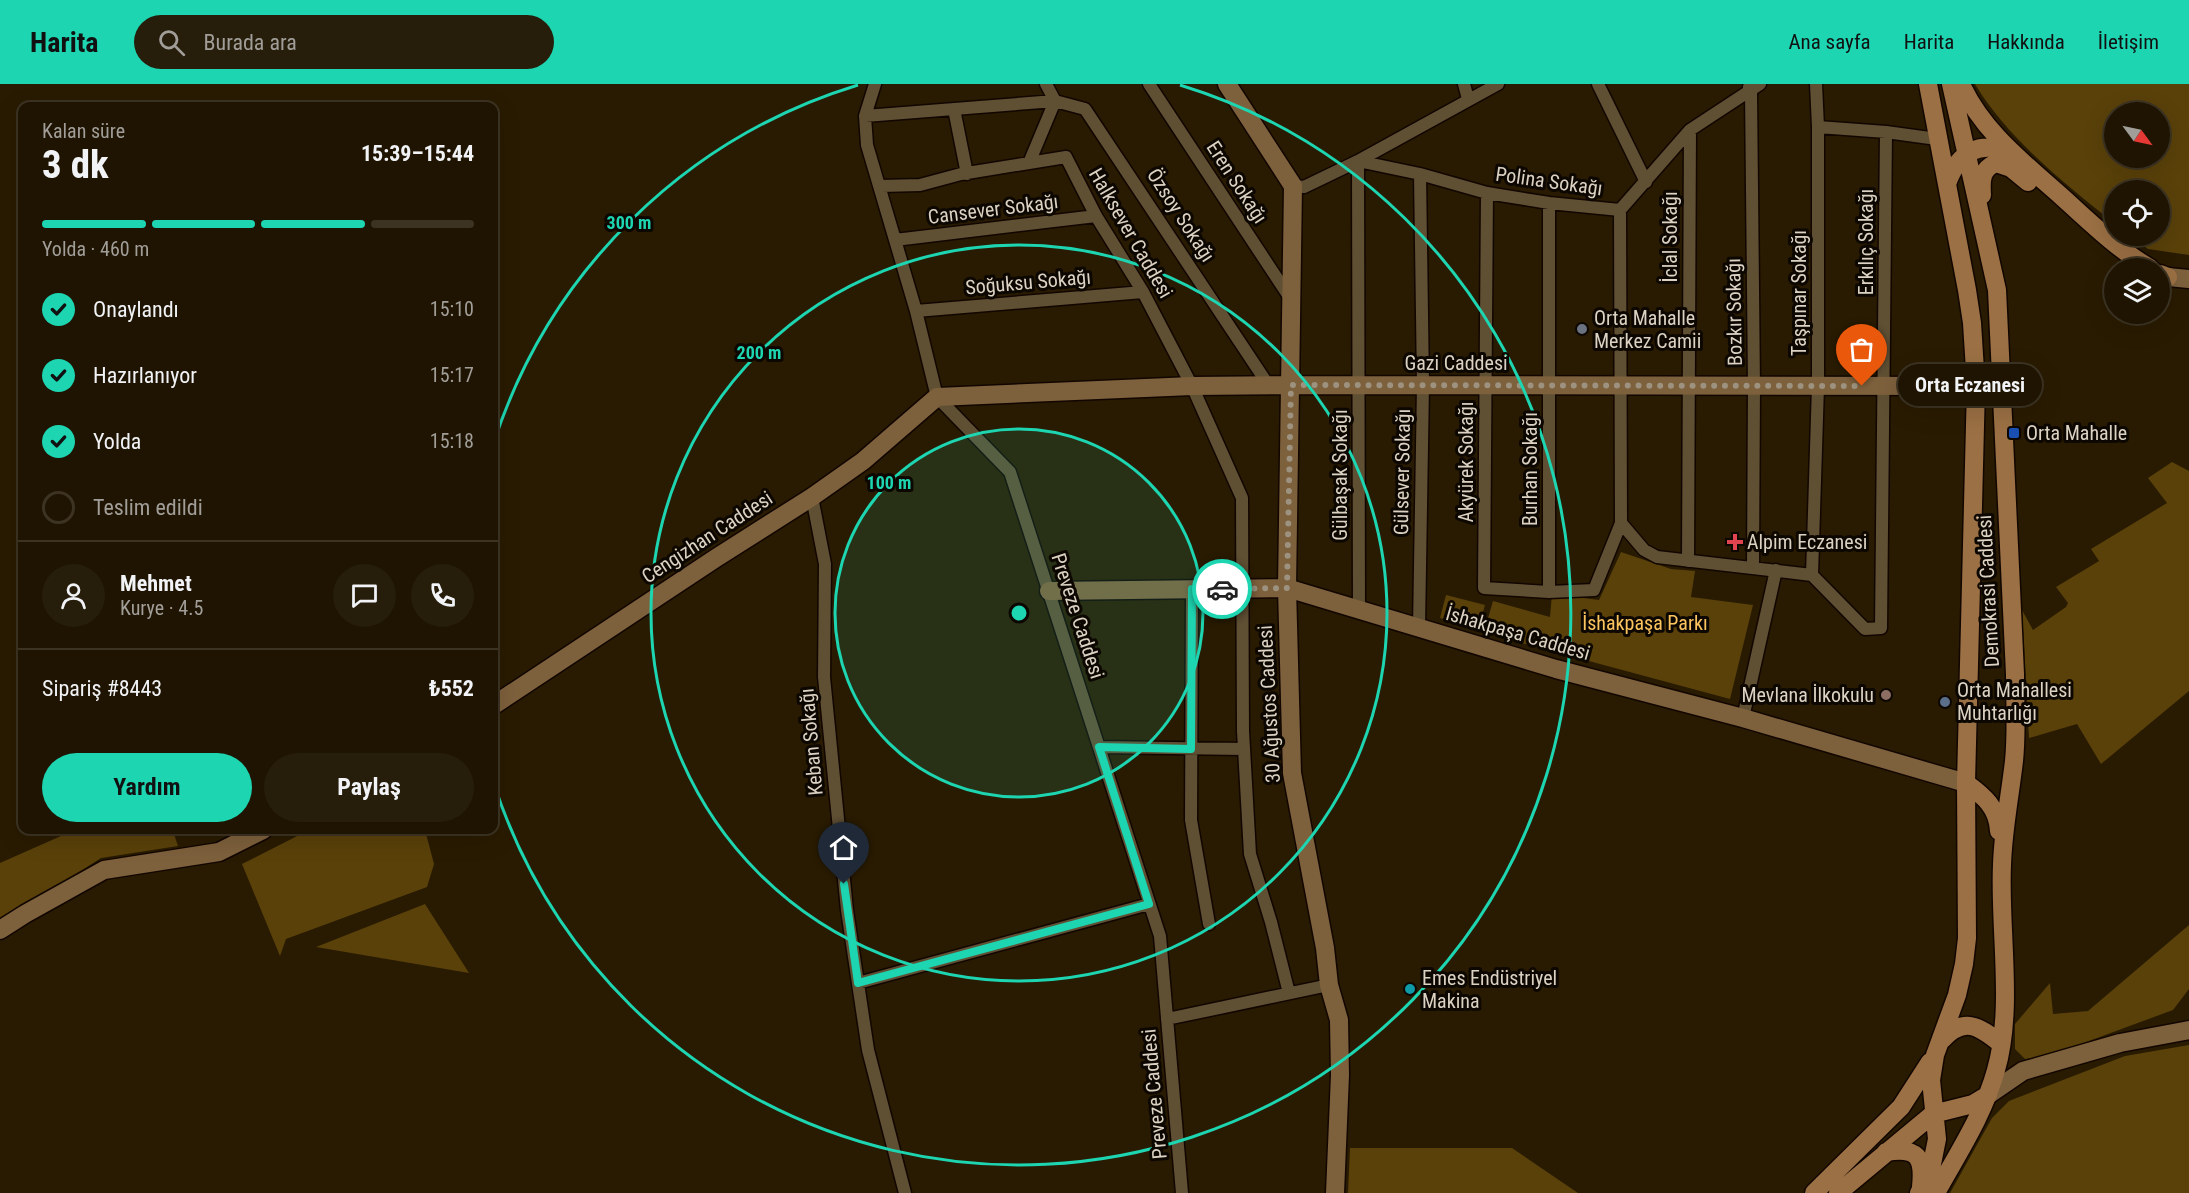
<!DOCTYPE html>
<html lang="tr">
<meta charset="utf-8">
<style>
:root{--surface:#1f1401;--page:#271d0b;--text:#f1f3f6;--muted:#a19e99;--line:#3c3323;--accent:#1dd5b1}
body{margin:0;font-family:"Roboto Condensed",sans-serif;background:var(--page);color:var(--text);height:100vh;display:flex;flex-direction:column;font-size:22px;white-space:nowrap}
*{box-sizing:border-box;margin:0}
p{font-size:20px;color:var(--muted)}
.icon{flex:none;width:33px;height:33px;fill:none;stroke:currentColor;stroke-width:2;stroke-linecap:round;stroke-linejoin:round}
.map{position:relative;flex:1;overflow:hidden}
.side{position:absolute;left:18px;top:18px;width:480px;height:732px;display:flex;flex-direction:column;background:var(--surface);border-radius:12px;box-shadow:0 6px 24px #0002,0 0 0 2px var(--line)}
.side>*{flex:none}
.needle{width:39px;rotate:123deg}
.controls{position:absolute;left:2104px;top:18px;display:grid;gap:12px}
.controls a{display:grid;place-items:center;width:66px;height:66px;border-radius:50%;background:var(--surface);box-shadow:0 6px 24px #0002,0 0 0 2px var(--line);font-size:30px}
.pin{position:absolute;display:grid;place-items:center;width:51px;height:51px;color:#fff;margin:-62px -26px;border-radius:50% 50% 50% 0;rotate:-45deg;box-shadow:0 0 6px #0007}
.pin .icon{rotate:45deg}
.courier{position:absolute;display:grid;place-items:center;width:60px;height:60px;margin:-30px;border:4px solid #1dd5b1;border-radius:50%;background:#fff;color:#222;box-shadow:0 2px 8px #0007}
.bubble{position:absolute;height:42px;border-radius:21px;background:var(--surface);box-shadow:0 6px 24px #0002,0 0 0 2px var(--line);font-size:20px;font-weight:700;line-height:42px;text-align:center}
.headline em{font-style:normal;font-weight:700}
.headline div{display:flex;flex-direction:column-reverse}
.headline{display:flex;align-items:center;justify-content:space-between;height:102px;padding:0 24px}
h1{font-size:39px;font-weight:700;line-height:45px}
.bar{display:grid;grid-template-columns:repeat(4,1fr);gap:9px 6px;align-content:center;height:72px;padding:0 24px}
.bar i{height:8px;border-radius:4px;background:var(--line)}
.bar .on{background:var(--accent)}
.bar p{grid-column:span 4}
.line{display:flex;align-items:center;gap:15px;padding:0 24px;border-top:2px solid var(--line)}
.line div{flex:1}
.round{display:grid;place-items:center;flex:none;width:63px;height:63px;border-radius:32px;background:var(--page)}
ol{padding:0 24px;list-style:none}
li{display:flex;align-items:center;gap:18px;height:66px}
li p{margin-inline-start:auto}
li .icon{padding:6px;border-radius:50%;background:var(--accent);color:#111;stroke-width:4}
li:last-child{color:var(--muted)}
li i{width:33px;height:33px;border:3px solid var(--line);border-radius:50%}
.primary-button{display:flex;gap:12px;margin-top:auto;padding:12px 24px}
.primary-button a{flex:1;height:69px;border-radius:36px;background:var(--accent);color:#111;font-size:24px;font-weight:700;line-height:69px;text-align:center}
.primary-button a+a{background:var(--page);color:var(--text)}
header{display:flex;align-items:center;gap:36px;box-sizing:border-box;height:84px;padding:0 30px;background:var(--accent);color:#111}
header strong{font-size:28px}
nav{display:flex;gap:33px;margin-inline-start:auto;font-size:21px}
.search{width:420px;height:54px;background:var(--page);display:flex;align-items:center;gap:15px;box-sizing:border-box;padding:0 21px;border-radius:33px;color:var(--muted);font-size:22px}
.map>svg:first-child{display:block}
.green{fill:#5a410a;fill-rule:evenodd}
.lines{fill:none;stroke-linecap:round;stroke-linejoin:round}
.street-casing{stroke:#120600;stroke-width:15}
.secondary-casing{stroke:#120600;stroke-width:21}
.primary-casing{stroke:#120600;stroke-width:21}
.street{stroke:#5f4f33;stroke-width:12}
.secondary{stroke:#7d603c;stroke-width:18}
.primary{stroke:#9b7044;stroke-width:18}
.done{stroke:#9d927f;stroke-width:6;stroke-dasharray:0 10.8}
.route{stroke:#1dd5b1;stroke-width:8}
.ring{fill:none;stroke:#1dd5b1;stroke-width:3}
.worship-dot{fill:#6b7280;stroke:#0d0701;stroke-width:2}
.transit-dot{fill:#1a4fb4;stroke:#0d0701;stroke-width:2}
.health-dot{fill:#e0444e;stroke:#0d0701;stroke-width:2}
.education-dot{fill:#8d6e63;stroke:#0d0701;stroke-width:2}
.service-dot{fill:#5c6f8a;stroke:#0d0701;stroke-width:2}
.culture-dot{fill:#0f9aa8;stroke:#0d0701;stroke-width:2}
.labels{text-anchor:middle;stroke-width:6;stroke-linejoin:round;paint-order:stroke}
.street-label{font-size:20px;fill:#dbd2c3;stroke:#0d0701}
.poi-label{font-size:20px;fill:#dbd2c3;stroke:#0d0701;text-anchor:start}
.park-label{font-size:20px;fill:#fbc45f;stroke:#0d0701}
.centre{fill:#1dd5b1;stroke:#0d0701;stroke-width:3}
.ring-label{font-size:18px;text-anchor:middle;font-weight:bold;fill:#1dd5b1;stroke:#0d0701;stroke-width:6;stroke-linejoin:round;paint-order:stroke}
</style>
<header>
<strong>Harita</strong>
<div class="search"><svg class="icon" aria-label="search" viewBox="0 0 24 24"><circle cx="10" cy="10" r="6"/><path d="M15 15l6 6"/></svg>Burada ara</div>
<nav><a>Ana sayfa</a><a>Harita</a><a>Hakkında</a><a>İletişim</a></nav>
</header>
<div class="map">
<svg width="2189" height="1109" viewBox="0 0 2189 1109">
<rect width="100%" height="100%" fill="#291b01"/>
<path class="green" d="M1975,0H2189V171L2148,165L2130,152H2160V106H2115V140C2066,101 2007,54 1975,0ZM2115,28H2160V74H2115Z
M2172,378L2189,387V607L2101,680L2077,640L2029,654L2022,526L2033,546L2066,523L2068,519L2056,503L2099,477L2091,465L2167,419L2148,394Z
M1621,468L1671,485L1695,487L1691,513L1753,521L1730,615L1548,566L1549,559L1546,566L1484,548L1493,517L1550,533L1552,510L1599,516Z
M1446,511L1485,521L1479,544L1440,534Z
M309,746H425L434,780L427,803L286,855L280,872L242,780Z
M174,750L178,762L101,774L0,839V779L61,752Z
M425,820L469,889L316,863Z
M2189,841V905L2173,926L2051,971L2025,975L2015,965V940L2050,899L2053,930L2088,927Z
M2189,961V1109H1950L1992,1034L2009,1017L2125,972Z
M1350,1064H1512L1578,1109H1348Z"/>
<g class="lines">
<defs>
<path id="street" d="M875,0L865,32L867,61L916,227L937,313L1010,388L1160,852L1182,1109
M1046,0L1055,17L1085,25L1269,302
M1149,0L1292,217
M1464,0L1468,15
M1598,0L1646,98
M1749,3L1751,7L1754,302L1753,484
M954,25L967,90
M865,32L1055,17L1029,79
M1818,43L1886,48L1937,55
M881,102L920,101L961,90L1066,73L1096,132L1143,208L1192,302L1242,414L1243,647L1250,770L1271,838L1289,909
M1293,102L1304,103L1358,77L1420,90L1487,109L1549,119L1620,126L1690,46L1760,0
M1487,109L1484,504L1549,508L1594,506L1621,439L1620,126
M1549,119V508
M895,156L1096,132
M916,227L1143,208
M812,413L825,480L824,593L847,826L868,966L905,1109
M1621,439L1644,466L1657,473L1812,491L1865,545L1881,544L1886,48
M1688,477L1690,46
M1812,491L1818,302V43L1816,0
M1192,505L1191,736L1209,840
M1359,526L1358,77L1498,0
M1419,544L1423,301L1420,90
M1743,634L1776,486
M1099,663L1244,665
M858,899L1149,820
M1167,935L1329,901"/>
<path id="secondary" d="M1227,0L1293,102L1287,504L1292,689L1325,864L1329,901L1339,936L1340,991L1335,1109
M2168,193L2189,195
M1049,507L1287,504L1556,585L1743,634L1966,699
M494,621L716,474L812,413L863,377L937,313L1192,302L1291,301L1976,302
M0,846L25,830L104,786L219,768L263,746
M1988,1011L2023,987L2120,959L2189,946"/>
<path id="primary" d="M1961,0C1982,47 2024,79 2061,112C2090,138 2117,165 2150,184
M1947,100C1958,68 1981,54 2012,71
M1982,111C1981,96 1981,85 1996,79L2011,84L2028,98
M2160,190L2168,193
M1966,699C1984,712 1998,724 1999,747
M1942,956C1964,932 1979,942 2001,960
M1886,1068C1918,1063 1924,1073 1921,1103
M1814,1109L1901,1023L1930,978
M1838,1109L1933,1030L1973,1020L1988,1011
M1919,1109L1930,1090L1937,1055L1931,996L1935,971L1957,911L1964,880L1967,854L1966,699L1976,302L1972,239L1967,206L1928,0
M1936,1109C1958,1069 1984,1030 1996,986C2014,924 1999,846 2002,781C2003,746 2010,712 2014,677C2017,648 2015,619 2015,590L1997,206L1951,0"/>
</defs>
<use href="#street" class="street-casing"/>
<use href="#secondary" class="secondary-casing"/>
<use href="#primary" class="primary-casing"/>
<use href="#street" class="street"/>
<use href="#secondary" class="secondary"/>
<use href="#primary" class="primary"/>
</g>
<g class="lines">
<path class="done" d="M1222,505L1287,504L1291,301L1862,302"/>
<path class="route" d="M844,800L858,899L1149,820L1099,663L1191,665L1192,505H1222"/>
</g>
<circle cx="1019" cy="529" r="184" fill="#1dd5b1" fill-opacity=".12"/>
<g class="ring">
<circle cx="1019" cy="529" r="184"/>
<circle cx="1019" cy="529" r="368"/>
<path d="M494 358A552 552 0 0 1 858 1M1180 1A552 552 0 1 1 494 700"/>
</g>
<circle class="worship-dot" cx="1582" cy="245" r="6"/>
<rect class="transit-dot" x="2008" y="343" width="12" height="12" rx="3"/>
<path class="health-dot" d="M1732 449h6v6h6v6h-6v6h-6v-6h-6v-6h6z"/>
<circle class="education-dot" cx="1886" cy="611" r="6"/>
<circle class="service-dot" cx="1945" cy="618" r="6"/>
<circle class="culture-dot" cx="1410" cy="905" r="6"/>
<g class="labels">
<g class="street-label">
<text transform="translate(1549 97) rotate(8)" y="7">Polina Sokağı</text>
<text transform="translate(1237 98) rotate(57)" y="7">Eren Sokağı</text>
<text transform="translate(993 125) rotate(-7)" y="7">Cansever Sokağı</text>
<text transform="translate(1181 131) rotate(57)" y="7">Özsoy Sokağı</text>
<text transform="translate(1131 149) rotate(60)" y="7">Halksever Caddesi</text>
<text transform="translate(1670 153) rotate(-90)" y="7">İclal Sokağı</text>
<text transform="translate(1866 158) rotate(-90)" y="7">Erkılıç Sokağı</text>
<text transform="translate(1028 198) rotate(-5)" y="7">Soğuksu Sokağı</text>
<text transform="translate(1799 209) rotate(-90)" y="7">Taşpınar Sokağı</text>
<text transform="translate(1734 228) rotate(-91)" y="7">Bozkır Sokağı</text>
<text x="1456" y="286">Gazi Caddesi</text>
<text transform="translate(1466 378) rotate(-90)" y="7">Akyürek Sokağı</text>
<text transform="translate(1530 385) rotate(-90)" y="7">Burhan Sokağı</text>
<text transform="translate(1402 388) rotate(-89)" y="7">Gülsever Sokağı</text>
<text transform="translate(1340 391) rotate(-90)" y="7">Gülbaşak Sokağı</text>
<text transform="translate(707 453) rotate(-33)" y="7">Cengizhan Caddesi</text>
<text transform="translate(1988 507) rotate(-93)" y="7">Demokrasi Caddesi</text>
<text transform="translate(1078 532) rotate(72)" y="7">Preveze Caddesi</text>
<text transform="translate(1518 549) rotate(16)" y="7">İshakpaşa Caddesi</text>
<text transform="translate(1269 620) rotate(-93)" y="7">30 Ağustos Caddesi</text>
<text transform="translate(811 658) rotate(-95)" y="7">Keban Sokağı</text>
<text transform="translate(1154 1010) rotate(-95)" y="7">Preveze Caddesi</text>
</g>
<g class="poi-label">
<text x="1594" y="241">Orta Mahalle<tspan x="1594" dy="23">Merkez Camii</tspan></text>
<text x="2026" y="356">Orta Mahalle</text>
<text x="1747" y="465">Alpim Eczanesi</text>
<text x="1957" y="613">Orta Mahallesi<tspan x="1957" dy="23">Muhtarlığı</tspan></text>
<text x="1874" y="618" text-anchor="end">Mevlana İlkokulu</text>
<text x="1422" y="901">Emes Endüstriyel<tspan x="1422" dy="23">Makina</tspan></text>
</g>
<g class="park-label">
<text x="1645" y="546">İshakpaşa Parkı</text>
</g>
</g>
<circle cx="1019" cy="529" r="9" class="centre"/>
<g class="ring-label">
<text x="629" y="145">300 m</text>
<text x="759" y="275">200 m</text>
<text x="889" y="405">100 m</text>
</g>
</svg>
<div class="controls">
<a><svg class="needle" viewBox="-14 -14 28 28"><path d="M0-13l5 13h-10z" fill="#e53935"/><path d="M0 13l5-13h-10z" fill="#a19e99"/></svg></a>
<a><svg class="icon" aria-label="locate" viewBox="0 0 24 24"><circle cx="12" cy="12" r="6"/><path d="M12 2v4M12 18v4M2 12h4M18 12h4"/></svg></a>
<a><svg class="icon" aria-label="layers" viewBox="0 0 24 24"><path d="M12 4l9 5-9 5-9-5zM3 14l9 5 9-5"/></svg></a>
</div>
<div class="pin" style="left:1862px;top:302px;background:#ea580c"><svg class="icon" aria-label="bag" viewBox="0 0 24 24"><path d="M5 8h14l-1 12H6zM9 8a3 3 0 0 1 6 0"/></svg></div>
<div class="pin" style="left:844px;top:800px;background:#1f2937"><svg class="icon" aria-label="home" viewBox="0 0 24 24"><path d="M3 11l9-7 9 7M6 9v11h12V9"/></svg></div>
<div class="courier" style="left:1222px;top:505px"><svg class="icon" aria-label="car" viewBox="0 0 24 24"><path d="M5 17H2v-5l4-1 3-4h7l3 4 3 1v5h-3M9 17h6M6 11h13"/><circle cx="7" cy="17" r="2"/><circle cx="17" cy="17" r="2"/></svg></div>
<div class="bubble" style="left:1898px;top:280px;width:144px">Orta Eczanesi</div>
<section class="side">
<div class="headline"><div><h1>3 dk</h1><p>Kalan süre</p></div><em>15:39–15:44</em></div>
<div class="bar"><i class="on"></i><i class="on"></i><i class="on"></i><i></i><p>Yolda · 460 m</p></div>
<ol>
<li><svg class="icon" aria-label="check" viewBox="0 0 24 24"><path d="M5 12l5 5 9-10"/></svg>Onaylandı<p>15:10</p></li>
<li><svg class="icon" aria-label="check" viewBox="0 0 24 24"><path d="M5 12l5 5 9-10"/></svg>Hazırlanıyor<p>15:17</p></li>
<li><svg class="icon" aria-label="check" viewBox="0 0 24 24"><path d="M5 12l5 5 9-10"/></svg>Yolda<p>15:18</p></li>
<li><i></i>Teslim edildi</li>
</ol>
<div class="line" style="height:108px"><a class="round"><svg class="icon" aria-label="person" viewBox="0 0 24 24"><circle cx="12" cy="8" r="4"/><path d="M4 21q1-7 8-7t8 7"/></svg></a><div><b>Mehmet</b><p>Kurye · 4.5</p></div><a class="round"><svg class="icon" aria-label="chat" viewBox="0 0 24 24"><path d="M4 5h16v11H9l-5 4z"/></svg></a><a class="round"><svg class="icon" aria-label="phone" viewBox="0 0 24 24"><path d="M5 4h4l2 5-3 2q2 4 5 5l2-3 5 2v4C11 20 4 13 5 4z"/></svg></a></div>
<div class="line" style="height:78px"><div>Sipariş #8443</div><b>₺552</b></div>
<div class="primary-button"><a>Yardım</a><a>Paylaş</a></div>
</section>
</div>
